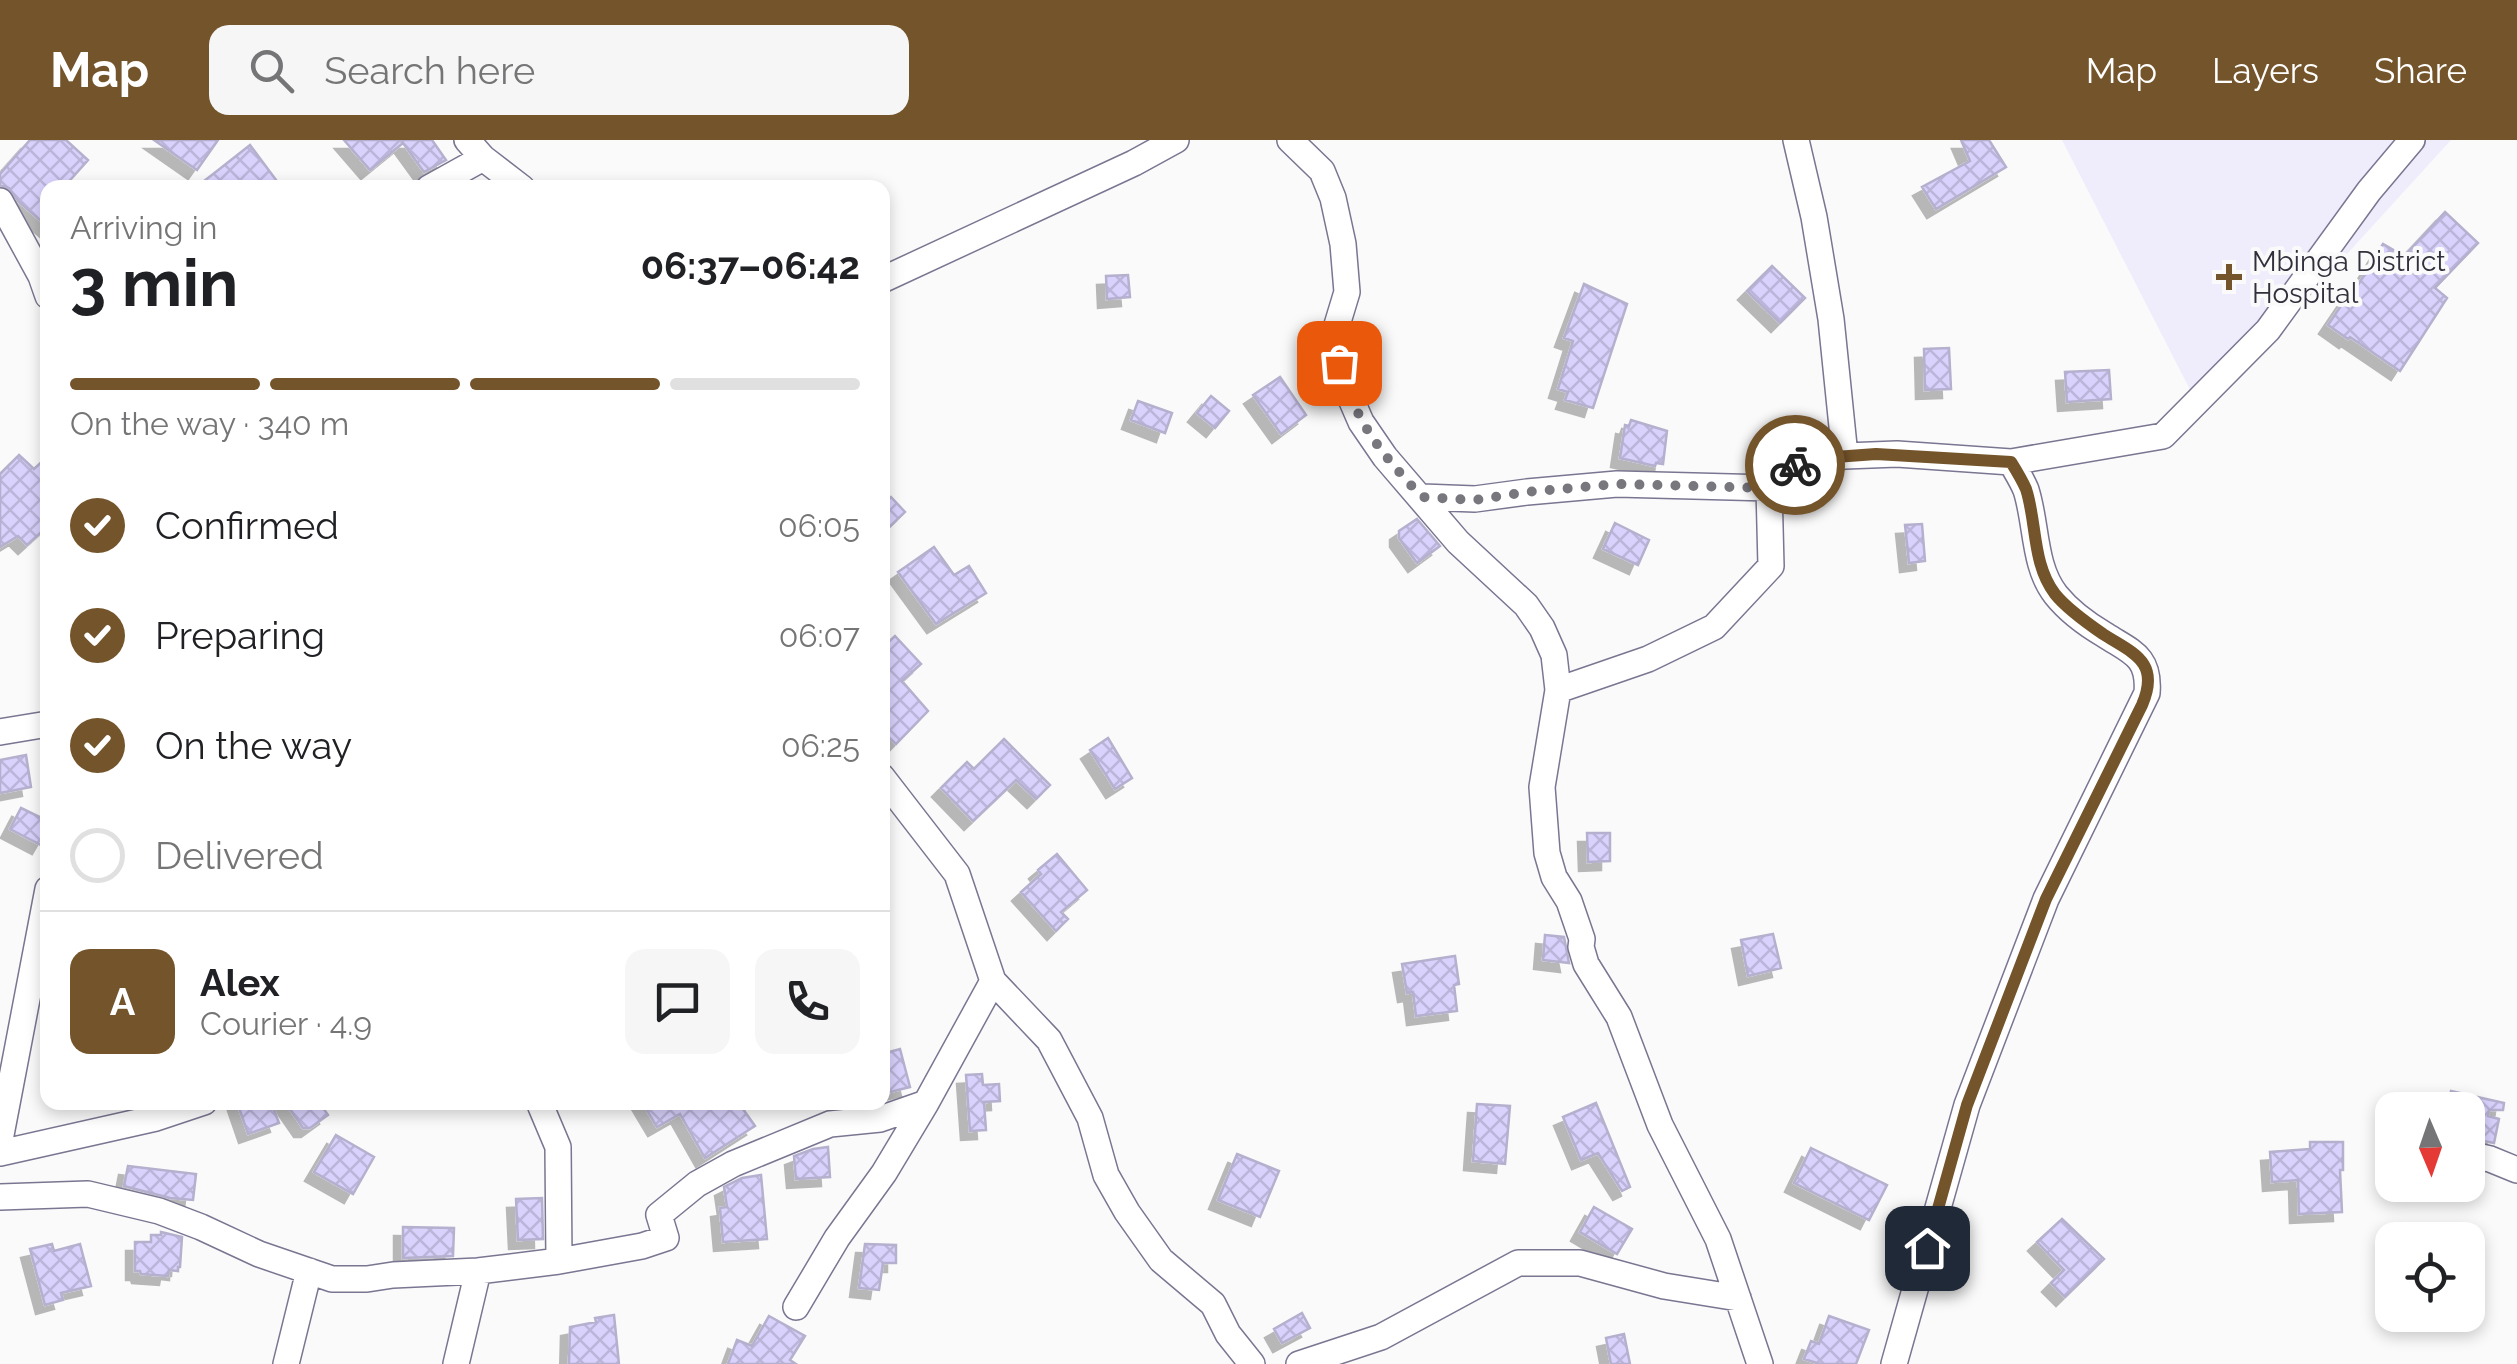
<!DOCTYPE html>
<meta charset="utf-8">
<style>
:root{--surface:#fff;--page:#f6f6f6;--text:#202124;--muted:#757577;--line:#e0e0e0;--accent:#74542a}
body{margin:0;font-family:Raleway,sans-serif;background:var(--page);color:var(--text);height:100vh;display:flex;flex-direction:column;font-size:38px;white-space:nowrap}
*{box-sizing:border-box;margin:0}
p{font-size:32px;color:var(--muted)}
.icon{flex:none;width:55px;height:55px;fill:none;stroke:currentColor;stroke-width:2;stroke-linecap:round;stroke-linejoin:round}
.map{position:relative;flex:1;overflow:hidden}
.panel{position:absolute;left:40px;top:40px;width:850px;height:930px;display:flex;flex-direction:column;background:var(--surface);border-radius:20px;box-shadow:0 5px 15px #0003}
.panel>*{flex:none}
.needle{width:65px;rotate:178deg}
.fabs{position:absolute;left:2375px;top:952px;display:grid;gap:20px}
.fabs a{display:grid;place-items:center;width:110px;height:110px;border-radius:20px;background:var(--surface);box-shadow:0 5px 15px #0003;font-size:50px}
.pin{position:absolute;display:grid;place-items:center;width:85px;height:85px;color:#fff;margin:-42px;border-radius:20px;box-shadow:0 5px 15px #0006}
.courier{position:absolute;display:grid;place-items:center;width:100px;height:100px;margin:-50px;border:8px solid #74542a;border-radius:50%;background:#fff;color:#222;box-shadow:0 2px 12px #0007}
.overview em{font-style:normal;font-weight:700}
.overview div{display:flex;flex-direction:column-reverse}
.overview{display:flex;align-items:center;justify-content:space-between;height:170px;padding:0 30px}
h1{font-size:65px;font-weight:700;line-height:75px}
.bar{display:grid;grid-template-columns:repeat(4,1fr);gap:15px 10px;align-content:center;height:120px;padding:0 30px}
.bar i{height:12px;border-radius:8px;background:var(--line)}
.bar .on{background:var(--accent)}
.bar p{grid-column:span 4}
.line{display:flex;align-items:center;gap:25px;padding:0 30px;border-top:2px solid var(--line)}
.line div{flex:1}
.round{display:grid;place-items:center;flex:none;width:105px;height:105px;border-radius:20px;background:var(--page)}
ol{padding:0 30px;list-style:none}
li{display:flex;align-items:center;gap:30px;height:110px}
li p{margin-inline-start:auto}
li .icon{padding:10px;border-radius:50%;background:var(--accent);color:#fff;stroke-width:4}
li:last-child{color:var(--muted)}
li i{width:55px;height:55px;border:5px solid var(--line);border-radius:50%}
header{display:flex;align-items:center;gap:60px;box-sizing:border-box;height:140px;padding:0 50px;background:var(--accent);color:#fff}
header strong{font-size:48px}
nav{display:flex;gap:55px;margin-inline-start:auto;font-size:35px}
.search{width:700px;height:90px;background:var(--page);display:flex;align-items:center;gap:25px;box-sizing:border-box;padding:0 35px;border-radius:20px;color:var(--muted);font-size:38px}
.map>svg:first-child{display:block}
.built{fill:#efecfc}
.building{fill:url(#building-cross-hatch);stroke:#b5b0ce;stroke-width:2.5;filter:url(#shadow)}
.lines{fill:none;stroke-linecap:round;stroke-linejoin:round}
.minor-casing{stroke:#7a7591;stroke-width:28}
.minor{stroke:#fff;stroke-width:25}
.done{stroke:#78777e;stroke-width:10;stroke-dasharray:0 18}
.route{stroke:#74542a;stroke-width:12}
.poi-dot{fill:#74542a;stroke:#fafafa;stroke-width:4}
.labels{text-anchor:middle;stroke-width:8;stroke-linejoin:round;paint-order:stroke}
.poi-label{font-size:28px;fill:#32303c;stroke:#fafafa;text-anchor:start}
</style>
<header>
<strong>Map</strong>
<div class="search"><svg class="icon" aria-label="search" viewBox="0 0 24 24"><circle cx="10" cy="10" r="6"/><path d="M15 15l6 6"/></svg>Search here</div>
<nav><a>Map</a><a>Layers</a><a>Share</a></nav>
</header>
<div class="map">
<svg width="2517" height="1224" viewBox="0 0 2517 1224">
<defs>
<pattern id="building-cross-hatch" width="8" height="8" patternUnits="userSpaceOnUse" patternTransform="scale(2.5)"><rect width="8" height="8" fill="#d9d2fd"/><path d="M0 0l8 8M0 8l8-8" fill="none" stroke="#bbb5da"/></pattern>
<filter id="shadow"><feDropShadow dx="-9" dy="9" stdDeviation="0" flood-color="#0004"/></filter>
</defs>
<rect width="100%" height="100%" fill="#fafafa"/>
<path class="built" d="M2062,0H2451L2202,273Z"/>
<path class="building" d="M30,0H66L88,20L63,48H48V87L19,62L9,48L0,45V34Z
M154,0H218L197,30Z
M344,0H432L446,20L424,32L403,3L370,30Z
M1961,0H1989L2006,27L1936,69L1922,47L1970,21Z
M250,5L282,48H195L217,31Z
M2445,72L2478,103L2435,148L2447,158L2400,231L2350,197L2348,199L2328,185L2353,148L2355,150L2383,104L2404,116Z
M1772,126L1805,158L1780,183L1747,151Z
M1128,135L1130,157L1107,159L1106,136Z
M1584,144L1627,164L1593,268L1565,260L1568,252L1558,249L1573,201L1564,198Z
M1949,208L1951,249L1925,250L1924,209Z
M2109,230L2111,259L2067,262L2065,232Z
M1280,237L1306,275L1281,294L1253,255Z
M1211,256L1229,271L1215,288L1197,273Z
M1138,261L1172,273L1165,293L1131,280Z
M1631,280L1667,291L1663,324L1656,323L1655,326L1620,318L1625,285L1629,286Z
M19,315L34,329L48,316V386L27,405L18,396L0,407V334Z
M891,357L905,372L882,394V366Z
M1417,379L1440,406L1417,423L1399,398V391Z
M1615,383L1649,400L1638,425L1603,409Z
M1922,384L1925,421L1909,423L1905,385Z
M934,407L954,435L969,426L986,453L936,484L898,432Z
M895,496L921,524L902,541L928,571L896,604L882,591V508Z
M1108,598L1132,638L1115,649L1090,610Z
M1004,599L1050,645L1036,659L1016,640L973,681L941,648L967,622L974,629Z
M26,615L31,647L0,653V620Z
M21,668L48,681V693L41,705L10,689Z
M1587,693H1610V721L1588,722Z
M1057,714L1087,750L1061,772L1068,779L1056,791L1021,752L1041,734L1038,730Z
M1773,794L1781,828L1748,836L1741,800Z
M1545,795L1564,797L1569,823L1543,820Z
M1455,816L1459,844L1454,845L1457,871L1416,876L1413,852L1407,853L1402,824Z
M900,909L910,947L882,954V914Z
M982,934L983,945L999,944L1000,961L984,962L986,990L970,991L966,935Z
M2451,951L2504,963L2503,970H2489L2488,976L2499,979L2494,1003L2468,998V970H2447Z
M237,962H271L279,983L248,994Z
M285,962H319L328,975L310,988H303Z
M642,962H738L755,986L705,1018L680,974L657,987Z
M1596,963L1630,1047L1622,1051L1598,1013L1581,1020L1563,977Z
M1477,964L1510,966L1505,1024L1473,1021Z
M336,995L374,1017L353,1054L314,1032Z
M2310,1002H2343V1030H2340L2342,1072L2299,1074L2298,1040L2272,1042L2270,1012L2310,1009Z
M828,1007L830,1037L796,1039L794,1016L813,1009Z
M1811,1008L1887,1045L1869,1080L1794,1043Z
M1237,1014L1279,1031L1260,1077L1218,1060Z
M128,1026L196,1034L193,1060L170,1058L124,1046Z
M761,1035L767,1099L723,1102L720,1068L727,1067L724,1047L742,1038Z
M542,1058L543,1099L518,1100L516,1059Z
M1594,1067L1632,1089L1617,1114L1580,1092Z
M2062,1079L2104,1119L2065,1157L2051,1143L2064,1130L2037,1102Z
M403,1087L454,1088L453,1116L403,1118Z
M161,1092L182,1097L180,1127H178V1131L169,1130L168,1136L141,1134L140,1131H135V1102H151V1095H161Z
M52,1104L54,1111L80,1104L91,1146L61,1153L63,1160L45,1165L30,1109Z
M865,1104L896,1105V1123H883L879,1150L859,1148Z
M1302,1173L1310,1188L1282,1203L1274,1189Z
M614,1175L619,1224H569L570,1187L596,1182L595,1178Z
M769,1176L805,1196L790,1220L796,1224H728L737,1200L752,1206Z
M1829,1176L1869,1190L1856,1224H1820L1804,1219L1811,1201L1819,1204Z
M1624,1194L1630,1224H1611L1606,1198Z"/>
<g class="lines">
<defs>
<path id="minor" d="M467,0L483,18L522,48
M1290,0L1322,31L1333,58L1343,104L1347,152L1337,185L1339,223L1348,252L1361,282L1385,317L1458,402L1526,465L1542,488L1554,515L1558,550L1542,647L1547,713L1554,737L1569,761L1582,799L1581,807L1586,824L1619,877L1660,985L1718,1099L1760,1224
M1796,0L1814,77L1831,179L1845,316L1897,314L2011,322L2163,296L2268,190L2369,51L2412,0
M429,48L483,18
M0,61L41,136L48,156
M882,140L1134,23L1176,0
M1422,357L1475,359L1527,352L1617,344L1769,348C1799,320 1805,319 1845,316
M1558,550L1648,519L1714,487L1771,426L1769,348
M0,592L48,584
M882,637L957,734L993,841L1049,900L1090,978L1106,1035L1127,1072L1161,1120L1213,1164L1228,1194L1252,1224
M539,962L558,1007L559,1121
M0,1000L48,749
M0,1013L156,978L204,962
M2468,1014L2490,1019L2517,1030
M0,1057L88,1054L159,1071L201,1087L259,1114L332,1139H367L393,1135L478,1131L559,1121L642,1106L666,1098L659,1075L697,1044L733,1024L830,984L880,979L926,963L993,841
M796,1167L837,1098L884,1033L926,963
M286,1224L309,1131
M456,1224L478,1131
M1299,1224L1381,1197L1518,1123H1580L1664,1146L1738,1158
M1894,1224L1967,965L2046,759L2147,553C2150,516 2131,512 2105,495C2088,485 2068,470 2056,455C2033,426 2037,384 2026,350C2022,340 2016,331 2011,322"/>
</defs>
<use href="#minor" class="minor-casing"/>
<use href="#minor" class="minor"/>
</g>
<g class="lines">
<path class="done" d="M1339,223C1357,284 1379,311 1422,357L1475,360L1527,352L1617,344L1769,348L1795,325"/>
<path class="route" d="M1795,325L1808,319L1876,314L2011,322C2016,330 2022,340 2026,349C2037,383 2032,424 2055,454C2067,469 2087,483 2103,494C2132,513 2161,521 2142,565L2046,759L1967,965L1927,1108"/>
</g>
<path class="poi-dot" d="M2224 122h10v10h10v10h-10v10h-10v-10h-10v-10h10z"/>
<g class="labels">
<g class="poi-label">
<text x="2252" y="131">Mbinga District<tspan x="2252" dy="32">Hospital</tspan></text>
</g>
</g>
</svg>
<div class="fabs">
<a><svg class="needle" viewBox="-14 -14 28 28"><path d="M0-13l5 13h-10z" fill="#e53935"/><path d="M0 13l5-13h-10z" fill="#757577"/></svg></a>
<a><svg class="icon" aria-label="locate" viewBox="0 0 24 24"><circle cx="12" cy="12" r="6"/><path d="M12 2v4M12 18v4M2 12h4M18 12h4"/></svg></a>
</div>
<div class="pin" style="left:1339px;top:223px;background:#ea580c"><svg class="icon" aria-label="bag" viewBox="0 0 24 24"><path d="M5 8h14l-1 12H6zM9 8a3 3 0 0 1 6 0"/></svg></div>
<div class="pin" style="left:1927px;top:1108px;background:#1f2937"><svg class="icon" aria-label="home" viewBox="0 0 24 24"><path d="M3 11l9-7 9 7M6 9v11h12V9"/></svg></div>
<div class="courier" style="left:1795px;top:325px"><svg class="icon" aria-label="bike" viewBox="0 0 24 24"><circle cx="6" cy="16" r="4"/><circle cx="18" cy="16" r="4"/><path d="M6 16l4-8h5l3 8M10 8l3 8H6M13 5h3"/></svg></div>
<section class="panel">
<div class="overview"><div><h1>3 min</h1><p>Arriving in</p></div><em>06:37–06:42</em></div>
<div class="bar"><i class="on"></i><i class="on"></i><i class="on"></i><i></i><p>On the way · 340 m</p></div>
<ol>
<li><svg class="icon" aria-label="check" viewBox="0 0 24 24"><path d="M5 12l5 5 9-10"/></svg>Confirmed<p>06:05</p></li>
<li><svg class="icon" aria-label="check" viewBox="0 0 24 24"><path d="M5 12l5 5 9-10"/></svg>Preparing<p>06:07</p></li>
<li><svg class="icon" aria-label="check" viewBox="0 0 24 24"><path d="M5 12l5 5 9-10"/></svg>On the way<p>06:25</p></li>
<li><i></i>Delivered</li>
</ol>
<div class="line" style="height:180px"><b class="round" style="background:var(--accent);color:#fff">A</b><div><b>Alex</b><p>Courier · 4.9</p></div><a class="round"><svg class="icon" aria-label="chat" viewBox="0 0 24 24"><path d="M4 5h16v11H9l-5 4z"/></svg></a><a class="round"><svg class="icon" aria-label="phone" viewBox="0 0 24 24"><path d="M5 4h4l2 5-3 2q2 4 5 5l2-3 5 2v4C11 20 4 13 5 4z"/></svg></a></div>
</section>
</div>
